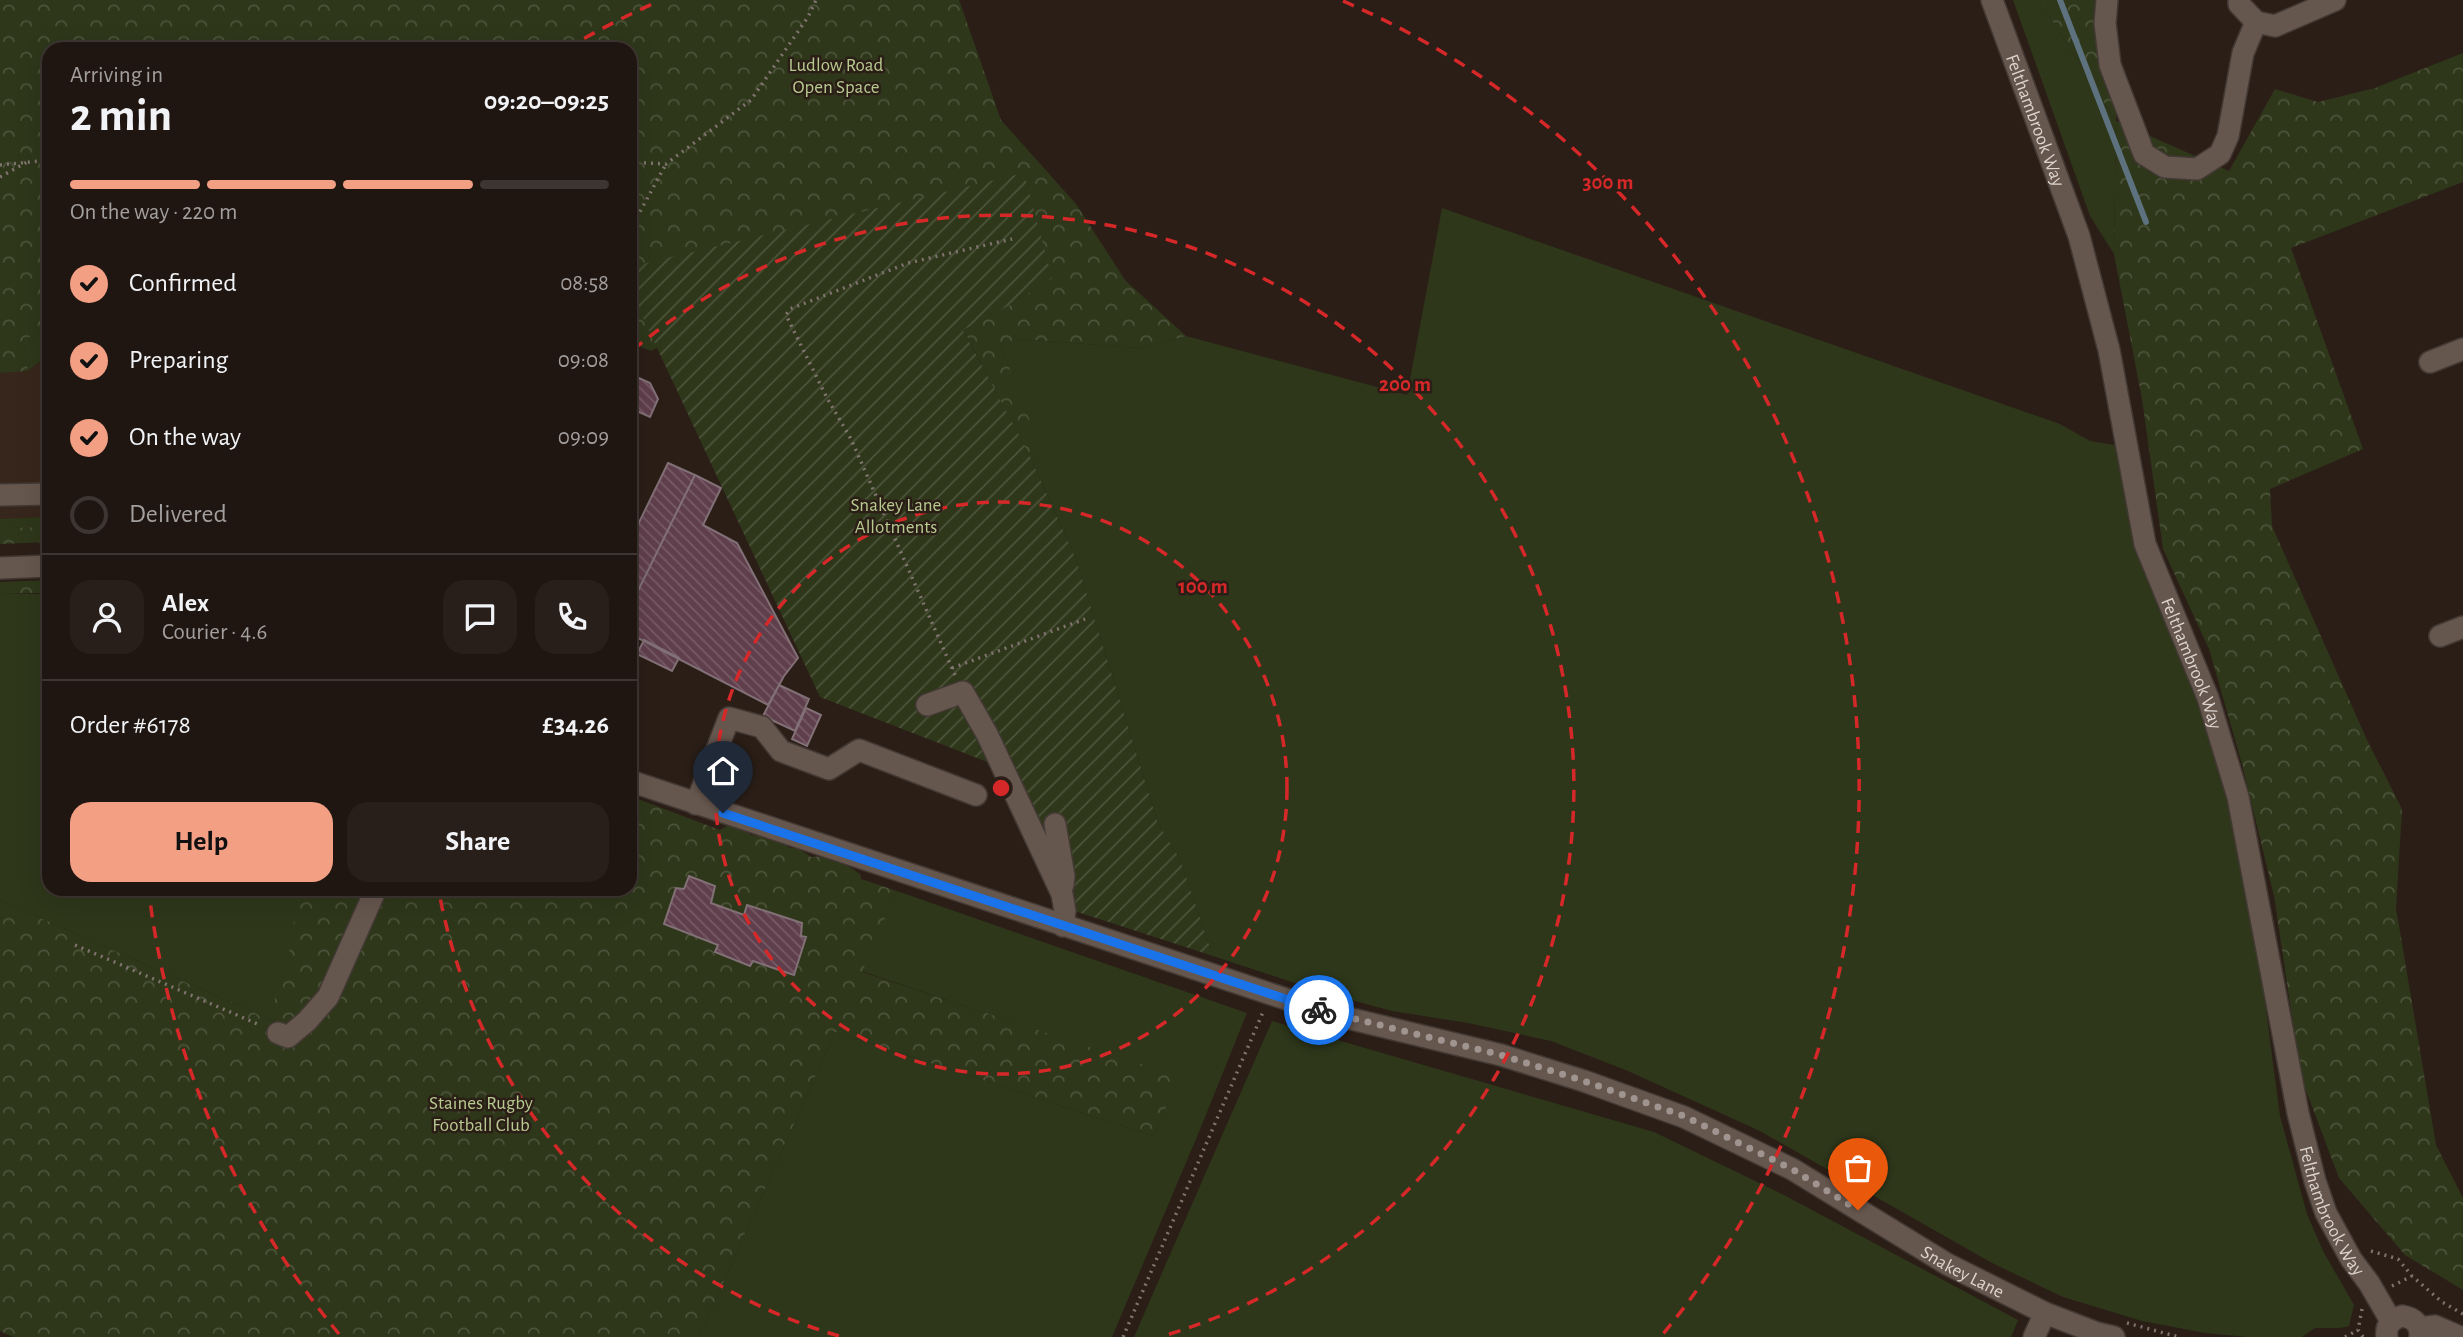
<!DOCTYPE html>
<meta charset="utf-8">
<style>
:root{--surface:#201611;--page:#281f1a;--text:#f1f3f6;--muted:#a29f9f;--line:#3d3531;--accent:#f39f84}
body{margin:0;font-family:"Alegreya Sans",sans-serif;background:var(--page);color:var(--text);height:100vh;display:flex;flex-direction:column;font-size:26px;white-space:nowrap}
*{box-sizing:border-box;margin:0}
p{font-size:23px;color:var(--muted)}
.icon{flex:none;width:38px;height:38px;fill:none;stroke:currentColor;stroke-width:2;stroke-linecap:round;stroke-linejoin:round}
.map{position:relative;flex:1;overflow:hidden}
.sheet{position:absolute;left:42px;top:42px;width:595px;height:854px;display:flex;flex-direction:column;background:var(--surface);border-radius:21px;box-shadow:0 7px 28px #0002,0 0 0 2px var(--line)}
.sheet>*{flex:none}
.pin{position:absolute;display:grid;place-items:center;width:60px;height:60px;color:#fff;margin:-72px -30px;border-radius:50% 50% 50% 0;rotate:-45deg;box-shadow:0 0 7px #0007}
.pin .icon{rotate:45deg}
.courier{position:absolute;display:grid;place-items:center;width:70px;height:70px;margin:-35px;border:5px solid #1a73e8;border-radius:50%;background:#fff;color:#222;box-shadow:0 2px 9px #0007}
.overview em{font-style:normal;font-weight:700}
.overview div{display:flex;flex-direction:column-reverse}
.overview{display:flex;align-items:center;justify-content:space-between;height:119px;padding:0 28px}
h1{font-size:46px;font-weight:700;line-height:52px}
.bar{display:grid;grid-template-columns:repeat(4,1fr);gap:10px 7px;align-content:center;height:84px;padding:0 28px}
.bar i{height:9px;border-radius:5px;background:var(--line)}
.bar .on{background:var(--accent)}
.bar p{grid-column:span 4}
.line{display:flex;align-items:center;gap:18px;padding:0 28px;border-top:2px solid var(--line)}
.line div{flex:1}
.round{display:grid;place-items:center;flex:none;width:74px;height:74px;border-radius:21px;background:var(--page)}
ol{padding:0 28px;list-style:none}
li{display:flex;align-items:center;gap:21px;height:77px}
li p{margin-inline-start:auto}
li .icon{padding:7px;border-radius:50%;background:var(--accent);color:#111;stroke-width:4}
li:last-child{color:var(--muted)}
li i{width:38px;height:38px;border:4px solid var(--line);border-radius:50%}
.cta{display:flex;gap:14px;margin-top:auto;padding:14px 28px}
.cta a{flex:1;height:80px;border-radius:21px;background:var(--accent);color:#111;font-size:28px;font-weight:700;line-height:80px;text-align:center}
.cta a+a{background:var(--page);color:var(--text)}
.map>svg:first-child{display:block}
.built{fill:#37261b}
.grass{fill:#2e371a}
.forest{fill:url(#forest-crowns)}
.garden{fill:url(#garden-furrows)}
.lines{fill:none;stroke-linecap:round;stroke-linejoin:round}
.stream{stroke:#5d727e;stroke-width:6}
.building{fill:url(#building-back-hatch);stroke:#827077;stroke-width:2}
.minor-casing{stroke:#433934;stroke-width:24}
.path{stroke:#7f746e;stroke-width:3.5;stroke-dasharray:2 5;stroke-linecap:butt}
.minor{stroke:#66574e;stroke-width:21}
.done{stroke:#9f948f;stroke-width:7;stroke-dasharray:0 12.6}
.route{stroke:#1a73e8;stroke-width:9}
.ring{fill:none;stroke:#d62828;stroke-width:3.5;stroke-dasharray:12 9}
.labels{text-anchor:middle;stroke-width:5;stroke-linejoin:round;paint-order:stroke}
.park-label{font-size:19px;fill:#b8ca90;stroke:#2b1e17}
.street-label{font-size:19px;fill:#ddd4cf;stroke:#2b1e17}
.centre{fill:#d62828;stroke:#2b1e17;stroke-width:3.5}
.ring-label{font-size:21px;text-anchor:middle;font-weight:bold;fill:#d62828;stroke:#2b1e17;stroke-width:5;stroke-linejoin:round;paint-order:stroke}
</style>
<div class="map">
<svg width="2463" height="1337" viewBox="0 0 2463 1337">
<defs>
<pattern id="forest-crowns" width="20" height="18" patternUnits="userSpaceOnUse" patternTransform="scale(1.75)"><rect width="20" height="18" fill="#2e371a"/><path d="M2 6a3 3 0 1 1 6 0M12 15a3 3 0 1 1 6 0" fill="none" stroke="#4c533a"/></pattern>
<pattern id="garden-furrows" width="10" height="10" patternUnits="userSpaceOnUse" patternTransform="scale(1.75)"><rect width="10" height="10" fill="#2e371a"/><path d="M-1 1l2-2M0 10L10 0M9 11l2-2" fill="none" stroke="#4c533a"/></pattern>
<pattern id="building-back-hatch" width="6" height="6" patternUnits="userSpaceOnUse" patternTransform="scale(1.75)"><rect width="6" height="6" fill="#603f4c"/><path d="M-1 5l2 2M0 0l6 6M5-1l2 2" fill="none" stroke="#765a65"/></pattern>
</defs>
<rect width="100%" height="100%" fill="#2b1e17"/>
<path class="built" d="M49,334V537L0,539V373L27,371L23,338Z"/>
<path class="grass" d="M2013,0H2039L2116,121L2114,254L2090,216Z
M1442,208L2060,424L2090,441L2127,447L2145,544L2238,797L2280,1116L2307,1214L2323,1251L2354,1305L2349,1326L2340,1328H2315L2302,1337H2247L2205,1333L2142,1321L2063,1297L1992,1263L1760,1131L1628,1071L1551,1041L1468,1023L1392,1011L1325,993L1213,956L1180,859L1158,823L1076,559L1034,465L1042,455L1000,344L1019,339L1139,348L1186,336L1407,395Z
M49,334V361L39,362L28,371L23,338Z
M49,517V527L0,528V519Z
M0,593L49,594V889H335L275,1022L0,900Z
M897,891L1247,1013L1199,1132L1112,1337H699L835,1032L1153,1136L1179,1078L861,971Z
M1272,1021L1654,1132L1784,1195L2018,1320L2011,1337H1134Z"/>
<path class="forest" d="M0,0H959L1001,120L1076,204L1125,280L1186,336L1139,348L1019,339L1000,344L1043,455L1034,465L963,329L1012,304L1051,278L660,346L651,351L636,345L630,331V49H49V334L23,338L28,371L0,373Z
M2039,0H2116V121L2229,171L2275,89L2318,102L2375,88L2463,53V182L2291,248L2363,449L2270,489L2272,526L2367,740L2402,809L2396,908L2436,1145L2463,1198V1290L2405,1255L2339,1178L2301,1077L2274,896L2242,764L2209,649L2163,549L2142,399L2114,254L2116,121Z
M49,527V542L0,544V528Z
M49,580V593H0V582Z
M630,796L720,830L727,826L743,829L751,835L774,838L790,848H798L811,857C829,854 846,864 860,874L861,879L897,891L862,972L1180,1077L1153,1136L835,1032L699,1337H13L0,1331V900L275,1022L278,1015L276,1014L274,988L289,956L291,931L306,889H630Z"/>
<path class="garden" d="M1024,173L1052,278L1012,304L963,330L1028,452L1076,559L1158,823L1180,859L1213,956L1056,905L995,765L820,697L630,290V267Z"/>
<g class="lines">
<path class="stream" d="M2060,0L2146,222"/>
</g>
<path class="building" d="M630,374L650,383L658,399L650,417L630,408Z
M668,463L695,475L632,603L630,541Z
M695,475L721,488L703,525L737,543L798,658L784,676L768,705L630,634V607Z
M644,640L679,658L672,671L637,654Z
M779,685L809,699L795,731L763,716Z
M806,708L821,715L807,746L792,739Z
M689,876L715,886L711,903L744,915L747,905L802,923L801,936L806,937L794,975L753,961L750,966L715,952L718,945L664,924L676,888L684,889Z"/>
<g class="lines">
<defs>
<g id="minor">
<path id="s1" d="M1992,0L2079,236L2109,350L2145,544L2208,698L2238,797L2298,1113L2315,1181L2326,1213L2351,1259L2369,1283L2391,1321"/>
<path d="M2107,0L2105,23L2110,65L2144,154L2165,167L2197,169L2220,154L2228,136L2243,53L2256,22"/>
<path d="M2239,0V4L2256,22L2275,26L2335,0"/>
<path d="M2430,362L2463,349"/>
<path d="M0,495L49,494"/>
<path d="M0,568L49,566"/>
<path d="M2440,636L2463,627"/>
<path d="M927,705L963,692L987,734L1062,894L1065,911L1063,926"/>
<path id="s2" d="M630,781L1331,1014L1501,1055L1584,1081L1684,1117L1792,1169L1947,1264L2045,1313L2097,1333L2114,1337"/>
<path d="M696,804L729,718L762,727L781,751L829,769L859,750L976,795"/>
<path d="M1055,824L1064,876L1063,885"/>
<path d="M278,1033L288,1037L307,1021L328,997L376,889"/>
<path d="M2419,1328L2435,1326L2460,1337"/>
<path d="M2034,1337L2045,1313"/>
<path d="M2387,1337C2385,1325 2392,1319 2402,1316C2415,1318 2421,1325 2420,1337"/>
</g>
</defs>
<use href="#minor" class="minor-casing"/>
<path class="path" d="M630,162L666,164L751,100L808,17L816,0
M0,165L49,160
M0,177L27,162
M630,230L666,164
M952,668L1085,619
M955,675L851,439L827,398L786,315L790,309L908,263L1012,239
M75,945L260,1025
M2371,1251L2398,1259L2412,1276L2442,1302L2463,1314
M2392,1286L2412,1276
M2362,1309L2358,1330L2363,1337
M2127,1323L2179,1337
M1123,1337L1263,1012
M2345,1337L2358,1330"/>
<use href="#minor" class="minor"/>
</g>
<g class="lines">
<path class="done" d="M1319,1010L1501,1055L1584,1081L1684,1116L1792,1169L1858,1210"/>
<path class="route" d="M723,813L1319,1010"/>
</g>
<g class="ring">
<circle cx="1001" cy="788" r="286"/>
<path d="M839 1336A572 572 0 0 1 439 892M633 350A572 572 0 1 1 1163 1336"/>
<path d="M339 1334A858 858 0 0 1 149 893M566 49A858 858 0 0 1 659 1M1343 1A858 858 0 0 1 1663 1334"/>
</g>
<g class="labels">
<g class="park-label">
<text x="836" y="71">Ludlow Road<tspan x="836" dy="22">Open Space</tspan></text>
<text x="896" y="511">Snakey Lane<tspan x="896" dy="22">Allotments</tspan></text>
<text x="481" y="1109">Staines Rugby<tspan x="481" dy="22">Football Club</tspan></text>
</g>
<g class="street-label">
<text dy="7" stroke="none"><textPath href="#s1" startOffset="128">Felthambrook Way</textPath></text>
<text dy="7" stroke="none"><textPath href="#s1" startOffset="695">Felthambrook Way</textPath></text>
<text dy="7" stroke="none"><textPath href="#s1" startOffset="1262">Felthambrook Way</textPath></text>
<text dy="7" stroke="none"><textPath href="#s2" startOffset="1426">Snakey Lane</textPath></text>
</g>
</g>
<circle cx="1001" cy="788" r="10" class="centre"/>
<g class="ring-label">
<text x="1608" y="189">300 m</text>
<text x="1405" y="391">200 m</text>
<text x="1203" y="593">100 m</text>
</g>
</svg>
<div class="pin" style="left:1858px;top:1210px;background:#ea580c"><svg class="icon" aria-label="bag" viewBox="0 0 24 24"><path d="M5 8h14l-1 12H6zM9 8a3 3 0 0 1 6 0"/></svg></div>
<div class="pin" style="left:723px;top:813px;background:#1f2937"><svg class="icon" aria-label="home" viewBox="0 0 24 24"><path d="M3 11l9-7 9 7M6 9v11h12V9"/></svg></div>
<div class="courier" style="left:1319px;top:1010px"><svg class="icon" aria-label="bike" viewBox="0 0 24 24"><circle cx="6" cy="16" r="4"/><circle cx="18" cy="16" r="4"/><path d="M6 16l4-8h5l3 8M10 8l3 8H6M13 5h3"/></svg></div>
<section class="sheet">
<div class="overview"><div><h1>2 min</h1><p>Arriving in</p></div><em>09:20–09:25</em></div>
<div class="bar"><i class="on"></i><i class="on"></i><i class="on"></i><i></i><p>On the way · 220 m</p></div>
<ol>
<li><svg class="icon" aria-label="check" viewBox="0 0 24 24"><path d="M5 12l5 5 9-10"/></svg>Confirmed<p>08:58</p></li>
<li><svg class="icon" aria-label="check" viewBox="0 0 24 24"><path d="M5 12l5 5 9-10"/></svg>Preparing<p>09:08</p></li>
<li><svg class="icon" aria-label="check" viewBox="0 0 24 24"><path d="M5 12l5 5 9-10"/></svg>On the way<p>09:09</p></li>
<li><i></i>Delivered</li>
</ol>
<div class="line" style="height:126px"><a class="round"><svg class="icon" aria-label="person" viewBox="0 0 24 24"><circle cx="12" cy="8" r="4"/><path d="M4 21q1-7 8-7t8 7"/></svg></a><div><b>Alex</b><p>Courier · 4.6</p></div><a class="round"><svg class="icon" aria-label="chat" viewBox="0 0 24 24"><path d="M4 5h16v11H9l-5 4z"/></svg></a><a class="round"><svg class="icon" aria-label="phone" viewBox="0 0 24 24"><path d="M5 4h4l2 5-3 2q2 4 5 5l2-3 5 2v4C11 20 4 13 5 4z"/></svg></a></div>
<div class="line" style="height:91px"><div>Order #6178</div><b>£34.26</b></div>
<div class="cta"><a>Help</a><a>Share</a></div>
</section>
</div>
